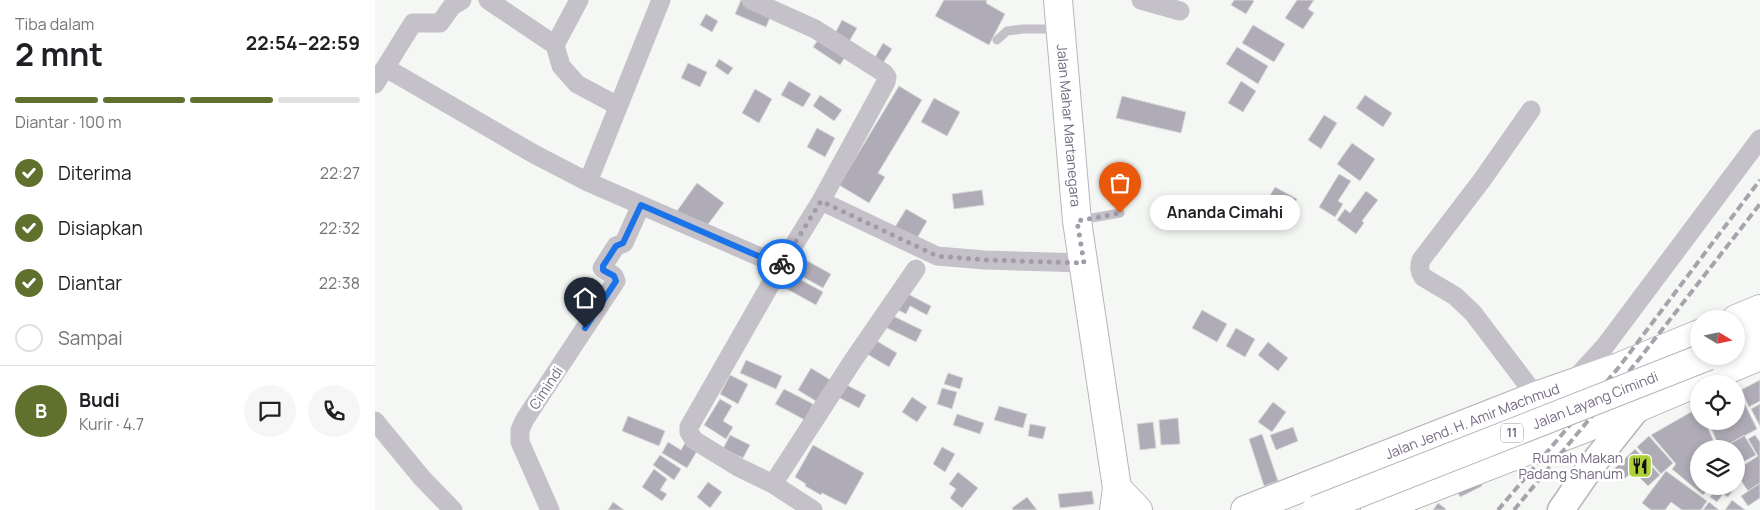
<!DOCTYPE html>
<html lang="id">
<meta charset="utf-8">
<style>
:root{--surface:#fff;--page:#f6f6f6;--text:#202124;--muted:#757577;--line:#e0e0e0;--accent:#5f712d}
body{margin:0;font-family:Manrope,sans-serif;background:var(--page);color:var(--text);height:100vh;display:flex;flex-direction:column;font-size:19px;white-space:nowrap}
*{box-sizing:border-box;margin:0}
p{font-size:16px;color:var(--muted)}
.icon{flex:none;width:28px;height:28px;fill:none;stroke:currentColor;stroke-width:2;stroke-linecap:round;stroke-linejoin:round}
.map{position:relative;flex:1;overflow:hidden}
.panel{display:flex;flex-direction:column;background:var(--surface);width:375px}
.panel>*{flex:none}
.needle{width:32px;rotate:100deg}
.fabs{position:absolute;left:1315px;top:310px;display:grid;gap:10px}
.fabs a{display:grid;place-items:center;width:55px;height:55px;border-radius:50%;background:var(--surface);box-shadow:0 2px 8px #0003;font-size:25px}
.pin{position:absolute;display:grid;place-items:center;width:42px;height:42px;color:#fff;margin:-51px -21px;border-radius:50% 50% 50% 0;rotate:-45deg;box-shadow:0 0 5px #0007}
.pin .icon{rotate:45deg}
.courier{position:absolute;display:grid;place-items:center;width:50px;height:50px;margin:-25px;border:4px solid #1a73e8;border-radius:50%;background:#fff;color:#222;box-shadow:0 1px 6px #0007}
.bubble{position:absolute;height:35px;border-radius:18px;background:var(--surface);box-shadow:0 2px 8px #0003;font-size:16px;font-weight:700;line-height:35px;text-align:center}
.head em{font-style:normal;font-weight:700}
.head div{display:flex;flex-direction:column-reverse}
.head{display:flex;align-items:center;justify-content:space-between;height:85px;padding:0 15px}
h1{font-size:32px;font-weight:700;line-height:38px}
.bar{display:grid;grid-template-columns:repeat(4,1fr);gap:8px 5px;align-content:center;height:60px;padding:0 15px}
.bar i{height:6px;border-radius:4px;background:var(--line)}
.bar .active{background:var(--accent)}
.bar p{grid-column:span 4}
.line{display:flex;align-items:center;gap:12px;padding:0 15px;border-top:1px solid var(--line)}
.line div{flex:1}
.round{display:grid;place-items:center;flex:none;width:52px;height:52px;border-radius:26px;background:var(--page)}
ol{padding:0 15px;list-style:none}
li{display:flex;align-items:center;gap:15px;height:55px}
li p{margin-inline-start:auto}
li .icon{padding:5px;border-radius:50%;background:var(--accent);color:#fff;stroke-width:4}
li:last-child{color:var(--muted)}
li i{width:28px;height:28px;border:2px solid var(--line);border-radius:50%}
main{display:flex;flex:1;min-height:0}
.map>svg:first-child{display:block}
.building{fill:#b0acb7;stroke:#d7d8d7}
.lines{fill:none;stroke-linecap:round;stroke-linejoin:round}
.secondary-casing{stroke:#b7b4bc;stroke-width:29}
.primary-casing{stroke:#b8b5bc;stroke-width:30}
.highway-casing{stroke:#b7b4ba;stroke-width:30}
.lane{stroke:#c4c1c8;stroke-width:9}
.street{stroke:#c4c1c8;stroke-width:19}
.secondary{stroke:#fff;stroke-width:26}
.primary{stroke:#fff;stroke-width:28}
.highway{stroke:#fff;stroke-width:28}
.rail{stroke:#a7a3ad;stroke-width:4;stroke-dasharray:8 4;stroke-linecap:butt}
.highway-bridge-casing{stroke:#b7b4ba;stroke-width:30;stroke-linecap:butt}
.highway-bridge{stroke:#fff;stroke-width:28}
.done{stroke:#a19baa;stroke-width:5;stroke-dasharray:0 9}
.route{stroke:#1a73e8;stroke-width:6}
.labels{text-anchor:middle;stroke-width:5;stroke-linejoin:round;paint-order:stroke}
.shield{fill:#fff;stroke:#9e96a8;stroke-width:1}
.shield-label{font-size:12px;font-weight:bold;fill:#746982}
.street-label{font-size:14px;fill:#746982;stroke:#fff}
.poi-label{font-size:14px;fill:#746982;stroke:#fff;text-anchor:end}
</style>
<main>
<section class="panel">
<div class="head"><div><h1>2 mnt</h1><p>Tiba dalam</p></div><em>22:54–22:59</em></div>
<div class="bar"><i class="active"></i><i class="active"></i><i class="active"></i><i></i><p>Diantar · 100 m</p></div>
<ol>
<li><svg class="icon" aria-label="check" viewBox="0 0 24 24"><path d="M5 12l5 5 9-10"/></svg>Diterima<p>22:27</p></li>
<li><svg class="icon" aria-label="check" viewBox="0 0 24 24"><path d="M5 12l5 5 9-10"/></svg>Disiapkan<p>22:32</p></li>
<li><svg class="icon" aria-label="check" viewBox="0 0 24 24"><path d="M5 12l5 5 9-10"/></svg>Diantar<p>22:38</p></li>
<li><i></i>Sampai</li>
</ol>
<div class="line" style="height:90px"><b class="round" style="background:var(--accent);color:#fff">B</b><div><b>Budi</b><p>Kurir · 4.7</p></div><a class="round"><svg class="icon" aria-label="chat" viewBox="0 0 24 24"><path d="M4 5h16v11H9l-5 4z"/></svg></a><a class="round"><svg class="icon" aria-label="phone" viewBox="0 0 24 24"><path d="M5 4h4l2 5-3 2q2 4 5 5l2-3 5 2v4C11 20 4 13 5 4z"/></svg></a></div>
</section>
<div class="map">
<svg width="1385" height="510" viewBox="0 0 1385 510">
<rect width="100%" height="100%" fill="#f4f7f4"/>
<path class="building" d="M366,0L397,13L391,27L360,14Z
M569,0H612L611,3L630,14L614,45L560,16Z
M859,0H877L879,1L871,14L856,5Z
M922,0H939L933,9L939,13L928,29L910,18Z
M331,14L343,21L337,32L325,25Z
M467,20L482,28L471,47L457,39Z
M878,25L910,44L899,62L867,43Z
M446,36L472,54L465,65L438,47Z
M508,43L517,49L506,66L498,61Z
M862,47L893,66L883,84L851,64Z
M344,59L358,68L353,75L340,66Z
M313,63L332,72L325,87L306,78Z
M414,81L436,94L428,107L406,95Z
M866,81L881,91L868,112L853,103Z
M524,86L547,100L503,173L510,177L494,203L464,185Z
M380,89L397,99L384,123L367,113Z
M445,95L467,110L459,121L438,106Z
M990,95L1017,113L1008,127L981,108Z
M747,96L811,112L806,133L741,118Z
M559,98L585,112L572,136L546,122Z
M949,115L962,123L946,149L933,140Z
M442,128L460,138L450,157L432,147Z
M977,143L1000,159L985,181L962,164Z
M964,174L976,181L963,201L968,204L960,217L944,207Z
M322,183L349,203L328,231L302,211Z
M900,187L922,199L909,221L887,209Z
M607,190L609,205L579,209L577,194Z
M991,191L1003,200L987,221L989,223L981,234L962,220L970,209L975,213Z
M531,209L552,221L541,240L520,227Z
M418,253L456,274L448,288L410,267Z
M408,270L448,292L441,305L401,283Z
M531,293L556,306L552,315L535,306L531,314L523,310Z
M827,310L852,324L842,342L817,328Z
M516,315L547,330L541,342L510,327Z
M861,328L880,339L870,357L851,346Z
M500,340L522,353L514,367L492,354Z
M893,342L913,358L903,371L883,355Z
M371,360L407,376L401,389L365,373Z
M436,368L457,381L444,403L423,390Z
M573,373L588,378L585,389L569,384Z
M355,375L373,384L363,404L345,394Z
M1385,380V401L1374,407L1366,390Z
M470,384L491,395L484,408L463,397Z
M567,388L582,392L577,409L562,404Z
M409,389L438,404L430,420L400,404Z
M1363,390L1382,429L1345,449L1333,421H1361V391Z
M537,397L552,407L542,422L527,412Z
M345,399L357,406L348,421L358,427L351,439L329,425Z
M898,402L911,412L897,432L883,422Z
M1385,404V426L1376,409Z
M624,406L652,414L648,428L619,420Z
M1323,408L1324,421H1330L1342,449H1324V486H1337L1328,495L1297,469L1301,464L1276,435Z
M582,414L609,423L605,434L578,425Z
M253,416L290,431L284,446L247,431Z
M803,418L805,444L786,445L784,420Z
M778,422L781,448L765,450L762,424Z
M655,424L671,427L668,439L653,436Z
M918,427L923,441L901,450L895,435Z
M887,434L903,481L889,486L874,439Z
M355,435L375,445L368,458L348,449Z
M1369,435L1381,455L1361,466V449H1346Z
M1380,435L1385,442V483L1373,491L1361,473V470L1383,456L1373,439Z
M1274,436L1298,463L1286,474L1262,447Z
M293,442L306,450L310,443L322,451L312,468L287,453Z
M438,445L489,473L471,505L447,493L446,495L430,486L431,484L420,477Z
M567,447L580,454L570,472L558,464Z
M1260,449L1270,460L1246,482L1236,472Z
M285,455L306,469L299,480L278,465Z
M1271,460L1285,475L1273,486L1259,472Z
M279,469L292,479L285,490L292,494L287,501L267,487Z
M1291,471L1332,501L1326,510H1307L1296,502L1290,510H1276L1267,503Z
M583,472L603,488L587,508L575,498L581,489L574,484Z
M1102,476L1107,486L1085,497L1080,487Z
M333,482L347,492L335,508L322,497Z
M1385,483V498L1373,506L1366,496Z
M1342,486H1352L1358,490L1353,497L1348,494L1342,502L1335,497Z
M717,491L719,504L685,508L683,494Z
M652,497L662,510H638L637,508Z
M1357,500L1370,510H1350Z
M238,502L249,510H233Z
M1334,502L1344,510H1328Z
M1063,503L1071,509L1070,510H1058Z"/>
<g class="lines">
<defs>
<path id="secondary" d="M1186,510L1217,465L1268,401"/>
<g id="primary">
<path id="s1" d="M683,0L702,221L742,488L739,510"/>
<path d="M742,488L763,510"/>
</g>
<g id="highway">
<path d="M1361,319L1385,309"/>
<path d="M1361,345L1385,336"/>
<path id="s2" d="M870,510L1161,396L1244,367L1324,334"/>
<path d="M1000,510L1262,408L1385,356"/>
</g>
</defs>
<use href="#secondary" class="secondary-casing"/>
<use href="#primary" class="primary-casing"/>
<use href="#highway" class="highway-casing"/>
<path class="lane" d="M622,40L632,31L648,29H682
M705,220L745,213"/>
<path class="street" d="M113,0L180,45L204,0
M376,0L440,29L509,73L512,77L511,82L446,201L406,266L314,427V432L319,440L363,467L398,484L438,510
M766,0L805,11
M180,45L186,66L202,84L243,106
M11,68L159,154L213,182L406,266
M0,84L38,23H65L77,6L87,0
M1156,110L1107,180L1046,260C1044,267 1044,271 1048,277L1080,296L1098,313L1161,396
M213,182L286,0
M446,201L562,256L610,260L709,263
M1197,382L1230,346L1385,139
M0,421L47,478L78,510
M398,484L477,362L541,269
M175,510L145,442V430L150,419L241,281L239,276L227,268L241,246L249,243L266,205"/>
<use href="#secondary" class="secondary"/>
<use href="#primary" class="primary"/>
<use href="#highway" class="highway"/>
<path class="rail" d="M1123,510L1244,367L1385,180
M1139,510L1265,358L1385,204"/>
<defs>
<g id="highway-bridge">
<path id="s3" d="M941,510L1333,356"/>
</g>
</defs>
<use href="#highway-bridge" class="highway-bridge-casing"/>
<use href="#highway-bridge" class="highway-bridge"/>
</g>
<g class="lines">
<path class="done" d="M407,264L446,201L562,256L610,260L709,263L702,221L745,213"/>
<path class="route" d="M210,328L241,281L239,276L228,270V266L241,246L248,243L266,205L406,266L407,264"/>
</g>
<defs>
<symbol id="restaurant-square" viewBox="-11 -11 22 22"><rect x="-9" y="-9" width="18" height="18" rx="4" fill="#add239" stroke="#fff"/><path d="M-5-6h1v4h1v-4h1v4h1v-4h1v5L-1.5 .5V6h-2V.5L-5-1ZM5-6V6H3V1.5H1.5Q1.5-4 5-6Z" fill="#111"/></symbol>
</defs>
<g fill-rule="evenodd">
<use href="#restaurant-square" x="1251" y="452" width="28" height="28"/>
</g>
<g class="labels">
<rect class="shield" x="1126" y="423.5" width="22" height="19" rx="4"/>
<g class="shield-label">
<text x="1137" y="437">11</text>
</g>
<g class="street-label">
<text dy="5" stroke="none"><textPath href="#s1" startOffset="126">Jalan Mahar Martanegara</textPath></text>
<text transform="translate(171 388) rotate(-56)" y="5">Cimindi</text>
<text dy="5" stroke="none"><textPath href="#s3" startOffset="300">Jalan Layang Cimindi</textPath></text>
<text dy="5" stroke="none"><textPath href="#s2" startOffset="244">Jalan Jend. H. Amir Machmud</textPath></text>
</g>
<g class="poi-label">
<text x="1248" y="463">Rumah Makan<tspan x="1248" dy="16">Padang Shanum</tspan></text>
</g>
</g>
</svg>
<div class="fabs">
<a><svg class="needle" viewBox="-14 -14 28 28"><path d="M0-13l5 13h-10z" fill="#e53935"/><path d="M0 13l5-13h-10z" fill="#757577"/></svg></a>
<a><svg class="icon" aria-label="locate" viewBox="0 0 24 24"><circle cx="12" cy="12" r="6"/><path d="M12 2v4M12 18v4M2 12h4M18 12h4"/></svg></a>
<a><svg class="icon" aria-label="layers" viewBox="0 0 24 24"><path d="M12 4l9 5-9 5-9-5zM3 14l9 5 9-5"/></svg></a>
</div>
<div class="pin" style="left:745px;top:213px;background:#ea580c"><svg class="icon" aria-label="bag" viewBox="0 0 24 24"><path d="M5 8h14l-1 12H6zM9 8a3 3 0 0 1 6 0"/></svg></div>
<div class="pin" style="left:210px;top:328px;background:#1f2937"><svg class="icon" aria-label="home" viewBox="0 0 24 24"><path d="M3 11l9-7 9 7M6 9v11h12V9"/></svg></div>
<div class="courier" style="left:407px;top:264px"><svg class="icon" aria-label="bike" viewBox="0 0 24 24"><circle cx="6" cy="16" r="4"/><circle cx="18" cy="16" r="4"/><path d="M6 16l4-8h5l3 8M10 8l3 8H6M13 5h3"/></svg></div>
<div class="bubble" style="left:775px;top:195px;width:150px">Ananda Cimahi</div>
</div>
</main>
